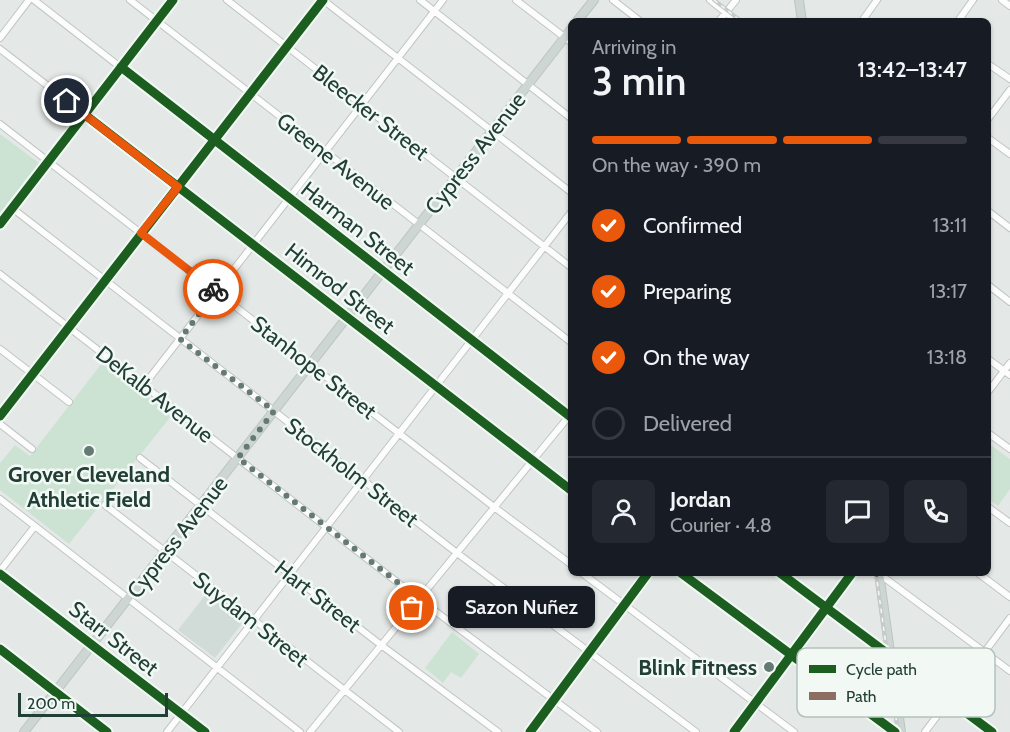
<!DOCTYPE html>
<meta charset="utf-8">
<style>
:root{--surface:#171b24;--page:#242831;--text:#f1f3f6;--muted:#9ea1a6;--line:#363941;--accent:#ea580c}
body{margin:0;font-family:Cabin,sans-serif;background:var(--page);color:var(--text);height:100vh;display:flex;flex-direction:column;font-size:22px;white-space:nowrap}
*{box-sizing:border-box;margin:0}
p{font-size:20px;color:var(--muted)}
.icon{flex:none;width:33px;height:33px;fill:none;stroke:currentColor;stroke-width:2;stroke-linecap:round;stroke-linejoin:round}
.map{position:relative;flex:1;overflow:hidden}
.sheet{position:absolute;left:568px;top:18px;width:423px;height:558px;display:flex;flex-direction:column;background:var(--surface);border-radius:9px;box-shadow:0 2px 4px #0004}
.sheet>*{flex:none}
.scale{position:absolute;left:18px;bottom:15px;width:150px;box-sizing:border-box;padding-left:6px;border:3px solid #213e37;border-top:0;font-size:16px;line-height:21px;white-space:nowrap;color:#213e37;-webkit-text-stroke:4px #f2f9f5;paint-order:stroke}
.pin{position:absolute;display:grid;place-items:center;width:51px;height:51px;color:#fff;margin:-26px;border:3px solid #fff;border-radius:50%;box-shadow:0 2px 6px #0007}
.courier{position:absolute;display:grid;place-items:center;width:60px;height:60px;margin:-30px;border:4px solid #ea580c;border-radius:50%;background:#fff;color:#222;box-shadow:0 2px 8px #0007}
.bubble{position:absolute;height:42px;border-radius:9px;background:var(--surface);box-shadow:0 2px 4px #0004;font-size:20px;font-weight:600;line-height:42px;text-align:center}
.overview em{font-style:normal;font-weight:600}
.overview div{display:flex;flex-direction:column-reverse}
.overview{display:flex;align-items:center;justify-content:space-between;height:102px;padding:0 24px}
h1{font-size:39px;font-weight:600;line-height:45px}
.bar{display:grid;grid-template-columns:repeat(4,1fr);gap:9px 6px;align-content:center;height:72px;padding:0 24px}
.bar i{height:8px;border-radius:4px;background:var(--line)}
.bar .selected{background:var(--accent)}
.bar p{grid-column:span 4}
.line{display:flex;align-items:center;gap:15px;padding:0 24px;border-top:2px solid var(--line)}
.line div{flex:1}
.round{display:grid;place-items:center;flex:none;width:63px;height:63px;border-radius:9px;background:var(--page)}
ol{padding:0 24px;list-style:none}
li{display:flex;align-items:center;gap:18px;height:66px}
li p{margin-inline-start:auto}
li .icon{padding:6px;border-radius:50%;background:var(--accent);color:#fff;stroke-width:4}
li:last-child{color:var(--muted)}
li i{width:33px;height:33px;border:3px solid var(--line);border-radius:50%}
.map>svg:first-child{display:block}
.built{fill:#d1dbd7}
.green{fill:#cce3d4}
.lines{fill:none;stroke-linecap:round;stroke-linejoin:round}
.minor-casing{stroke:#c1c6c4;stroke-width:8}
.major-casing{stroke:#bcc5c3;stroke-width:10}
.minor{stroke:#fbfcfb;stroke-width:6}
.major{stroke:#cdd6d3;stroke-width:8}
.rail-casing{stroke:#c6cac9;stroke-width:4}
.rail{stroke:#f2f9f5;stroke-width:1.5;stroke-dasharray:4.5;stroke-linecap:butt}
.quiet{stroke:#8d6e63;stroke-width:8;stroke-dasharray:15 8;stroke-linecap:butt}
.cycleway-casing{stroke:#f2f9f5;stroke-width:13}
.cycleway{stroke:#1b5e20;stroke-width:9}
.done{stroke:#657a75;stroke-width:6;stroke-dasharray:0 10.8}
.route{stroke:#ea580c;stroke-width:8}
.poi-dot{fill:#657a75;stroke:#f2f9f5;stroke-width:2}
.labels{text-anchor:middle;stroke-width:5;stroke-linejoin:round;paint-order:stroke}
.street-label{font-size:22px;fill:#213e37;stroke:#f2f9f5}
.poi-label{font-size:22px;font-weight:bold;fill:#213e37;stroke:#f2f9f5}
.key{fill:#f2f9f5;stroke:#b3c1bc;stroke-width:1.5}
.key-label{font-size:16px;fill:#213e37}
</style>
<div class="map">
<svg width="1010" height="732" viewBox="0 0 1010 732">
<rect width="100%" height="100%" fill="#e4e9e7"/>
<path class="built" d="M207,593L244,621L215,658L178,630Z"/>
<path class="green" d="M0,134L39,163L0,213Z
M102,363L172,415L69,544L0,490V463L15,445L30,456Z
M988,443L1010,459V489L998,506L989,499Z
M452,632L479,654L461,678L451,672L443,683L425,668Z"/>
<g class="lines">
<defs>
<path id="minor" d="M34,0L572,418
M130,0L572,343
M227,0L572,268
M323,0L572,193
M420,0L572,119
M516,0L572,43
M613,0L640,21
M710,0L736,21
M1002,0L1010,6
M719,21L736,0
M862,21L877,0
M958,21L973,0
M0,38L29,0
M0,49L572,491
M988,64L1010,79
M988,119L1010,90
M0,124L494,507L572,565
M988,138L1010,154
M12,208L457,553L696,732
M988,211L1010,228
M0,224L173,0
M0,274L419,599L597,732
M988,285L1010,302
M0,349L69,402
M988,359L1010,375
M144,385L443,0
M988,392L1010,363
M0,416L323,0
M0,424L32,449
M988,433L1010,449
M140,458L381,645L498,732
M0,499L300,732
M105,505L399,732
M988,507L1010,523
M0,571L35,526
M582,573L794,732
M681,573L895,732
M780,573L992,732
M878,573L1010,671
M978,573L1010,597
M0,574L205,732
M0,649L107,732
M167,732L572,211
M310,732L570,415
M530,732L648,573
M734,732L852,573
M925,732L1010,618"/>
<path id="major" d="M799,0L802,21
M577,21L594,0
M879,573L901,732
M24,732L572,28"/>
</defs>
<use href="#minor" class="minor-casing"/>
<use href="#major" class="major-casing"/>
<use href="#minor" class="minor"/>
<use href="#major" class="major"/>
<defs>
<path id="rail" d="M714,0L741,21
M876,573L898,732"/>
</defs>
<use href="#rail" class="rail-casing"/>
<use href="#rail" class="rail"/>
<path class="quiet" d="M877,573L879,574"/>
<defs>
<path id="cycleway" d="M121,67L572,418
M84,114L572,491
M0,224L173,0
M0,416L323,0
M681,573L895,732
M780,573L992,732
M0,574L205,732
M0,649L107,732
M530,732L648,573
M734,732L852,573"/>
</defs>
<use href="#cycleway" class="cycleway-casing"/>
<use href="#cycleway" class="cycleway"/>
</g>
<g class="lines">
<path class="done" d="M213,289L216,292L180,339L274,411L238,458L419,599L412,608"/>
<path class="route" d="M67,101L178,187L141,233L213,289"/>
</g>
<g class="poi-dot">
<circle cx="89" cy="451" r="6"/>
<circle cx="769" cy="667" r="6"/>
</g>
<g class="labels">
<g class="street-label">
<text transform="translate(371 112) rotate(38)" y="8">Bleecker Street</text>
<text transform="translate(475 153) rotate(-52)" y="8">Cypress Avenue</text>
<text transform="translate(336 161) rotate(38)" y="8">Greene Avenue</text>
<text transform="translate(358 228) rotate(38)" y="8">Harman Street</text>
<text transform="translate(340 288) rotate(38)" y="8">Himrod Street</text>
<text transform="translate(314 367) rotate(38)" y="8">Stanhope Street</text>
<text transform="translate(155 394) rotate(38)" y="8">DeKalb Avenue</text>
<text transform="translate(352 472) rotate(38)" y="8">Stockholm Street</text>
<text transform="translate(177 537) rotate(-52)" y="8">Cypress Avenue</text>
<text transform="translate(318 596) rotate(38)" y="8">Hart Street</text>
<text transform="translate(251 619) rotate(38)" y="8">Suydam Street</text>
<text transform="translate(114 638) rotate(38)" y="8">Starr Street</text>
</g>
<g class="poi-label">
<text x="89" y="482">Grover Cleveland<tspan x="89" dy="25">Athletic Field</tspan></text>
<text x="757" y="675" text-anchor="end">Blink Fitness</text>
</g>
</g>
<rect x="797" y="648" width="198" height="69" rx="9" class="key"/>
<rect x="809" y="665" width="27" height="8" fill="#1b5e20"/>
<rect x="809" y="692" width="27" height="8" fill="#8d6e63"/>
<g class="key-label">
<text x="846" y="675">Cycle path</text>
<text x="846" y="702">Path</text>
</g>
</svg>
<div class="scale">200 m</div>
<div class="pin" style="left:412px;top:608px;background:#ea580c"><svg class="icon" aria-label="bag" viewBox="0 0 24 24"><path d="M5 8h14l-1 12H6zM9 8a3 3 0 0 1 6 0"/></svg></div>
<div class="pin" style="left:67px;top:101px;background:#1f2937"><svg class="icon" aria-label="home" viewBox="0 0 24 24"><path d="M3 11l9-7 9 7M6 9v11h12V9"/></svg></div>
<div class="courier" style="left:213px;top:289px"><svg class="icon" aria-label="bike" viewBox="0 0 24 24"><circle cx="6" cy="16" r="4"/><circle cx="18" cy="16" r="4"/><path d="M6 16l4-8h5l3 8M10 8l3 8H6M13 5h3"/></svg></div>
<div class="bubble" style="left:448px;top:586px;width:147px">Sazon Nuñez</div>
<section class="sheet">
<div class="overview"><div><h1>3 min</h1><p>Arriving in</p></div><em>13:42–13:47</em></div>
<div class="bar"><i class="selected"></i><i class="selected"></i><i class="selected"></i><i></i><p>On the way · 390 m</p></div>
<ol>
<li><svg class="icon" aria-label="check" viewBox="0 0 24 24"><path d="M5 12l5 5 9-10"/></svg>Confirmed<p>13:11</p></li>
<li><svg class="icon" aria-label="check" viewBox="0 0 24 24"><path d="M5 12l5 5 9-10"/></svg>Preparing<p>13:17</p></li>
<li><svg class="icon" aria-label="check" viewBox="0 0 24 24"><path d="M5 12l5 5 9-10"/></svg>On the way<p>13:18</p></li>
<li><i></i>Delivered</li>
</ol>
<div class="line" style="height:108px"><a class="round"><svg class="icon" aria-label="person" viewBox="0 0 24 24"><circle cx="12" cy="8" r="4"/><path d="M4 21q1-7 8-7t8 7"/></svg></a><div><b>Jordan</b><p>Courier · 4.8</p></div><a class="round"><svg class="icon" aria-label="chat" viewBox="0 0 24 24"><path d="M4 5h16v11H9l-5 4z"/></svg></a><a class="round"><svg class="icon" aria-label="phone" viewBox="0 0 24 24"><path d="M5 4h4l2 5-3 2q2 4 5 5l2-3 5 2v4C11 20 4 13 5 4z"/></svg></a></div>
</section>
</div>
